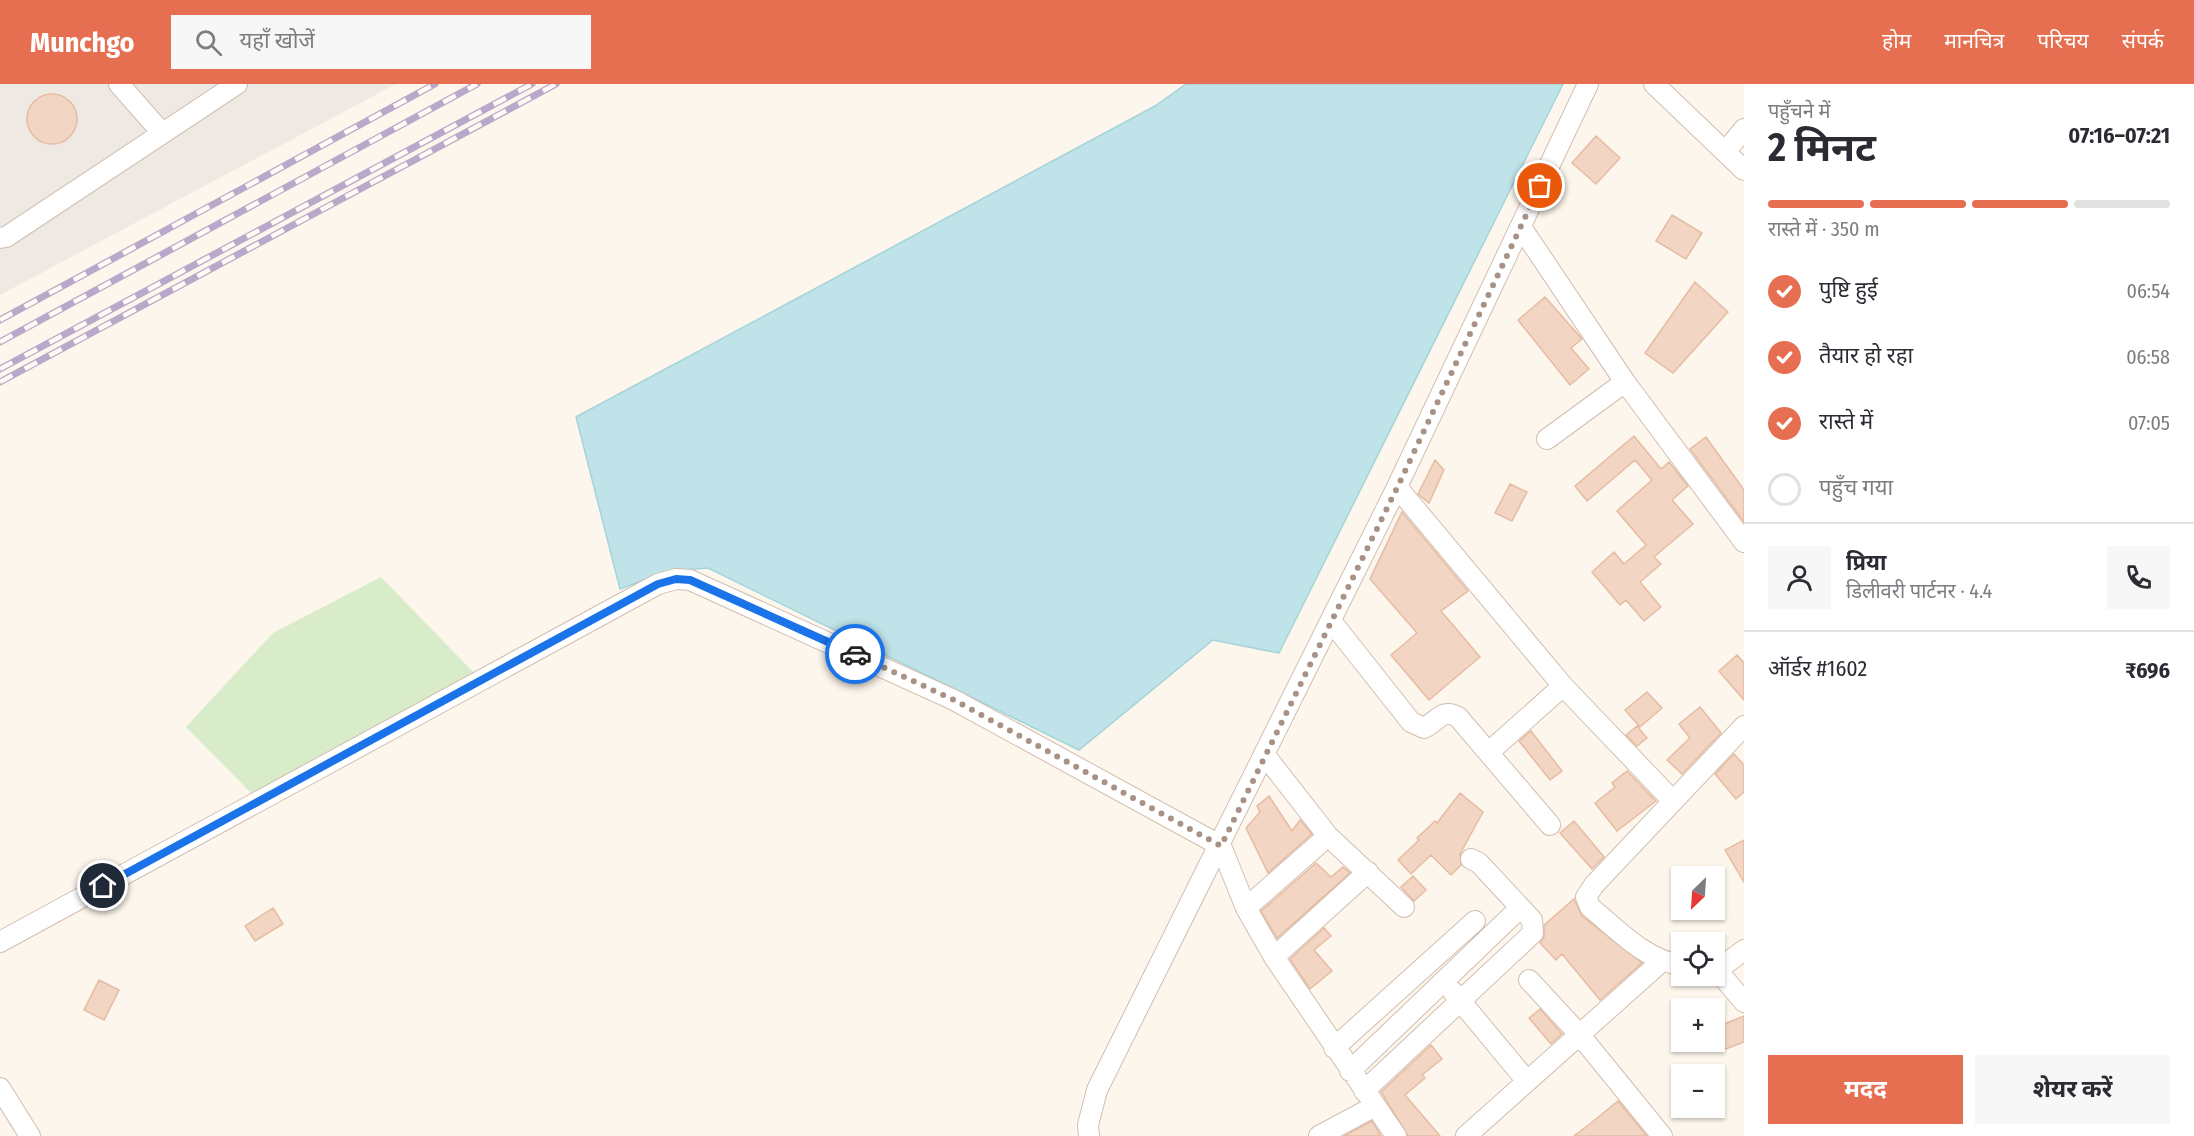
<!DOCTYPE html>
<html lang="hi">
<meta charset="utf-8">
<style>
:root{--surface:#fff;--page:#f7f7f7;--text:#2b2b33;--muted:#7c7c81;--line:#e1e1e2;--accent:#e76f51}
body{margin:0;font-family:"Fira Sans Condensed","Noto Sans Devanagari",sans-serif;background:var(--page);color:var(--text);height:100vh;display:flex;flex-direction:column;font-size:22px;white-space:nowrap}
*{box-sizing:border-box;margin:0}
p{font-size:20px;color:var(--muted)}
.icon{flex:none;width:33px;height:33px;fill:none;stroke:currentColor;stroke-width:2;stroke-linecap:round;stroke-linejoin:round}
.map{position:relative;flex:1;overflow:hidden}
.side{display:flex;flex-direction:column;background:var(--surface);width:450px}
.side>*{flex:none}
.needle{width:39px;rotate:205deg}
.fabs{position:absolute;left:1671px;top:782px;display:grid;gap:12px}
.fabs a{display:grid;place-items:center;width:54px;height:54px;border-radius:0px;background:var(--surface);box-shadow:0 2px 4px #0004;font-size:30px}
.pin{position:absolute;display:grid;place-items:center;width:51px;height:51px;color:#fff;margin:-26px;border:3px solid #fff;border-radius:50%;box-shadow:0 2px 6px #0007}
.courier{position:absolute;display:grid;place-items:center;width:60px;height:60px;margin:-30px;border:4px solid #1a73e8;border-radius:50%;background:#fff;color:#222;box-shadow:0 2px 8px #0007}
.head em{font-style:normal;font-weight:700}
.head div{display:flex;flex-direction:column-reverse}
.head{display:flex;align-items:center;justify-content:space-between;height:102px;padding:0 24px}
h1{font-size:39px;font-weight:700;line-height:45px}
.bar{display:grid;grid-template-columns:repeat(4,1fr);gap:9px 6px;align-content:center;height:72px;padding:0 24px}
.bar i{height:8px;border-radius:4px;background:var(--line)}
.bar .current{background:var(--accent)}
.bar p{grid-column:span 4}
.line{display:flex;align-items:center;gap:15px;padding:0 24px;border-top:2px solid var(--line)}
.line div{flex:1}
.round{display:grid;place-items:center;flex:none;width:63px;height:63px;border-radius:0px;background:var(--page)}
ol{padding:0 24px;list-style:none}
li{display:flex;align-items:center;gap:18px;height:66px}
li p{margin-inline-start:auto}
li .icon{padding:6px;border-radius:50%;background:var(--accent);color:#fff;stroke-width:4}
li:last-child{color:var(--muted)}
li i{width:33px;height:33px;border:3px solid var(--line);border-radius:50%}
.primary-button{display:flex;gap:12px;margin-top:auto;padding:12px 24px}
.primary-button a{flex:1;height:69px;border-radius:0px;background:var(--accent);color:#fff;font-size:24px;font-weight:700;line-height:69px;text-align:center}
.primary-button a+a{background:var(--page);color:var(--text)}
header{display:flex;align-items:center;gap:36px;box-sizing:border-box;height:84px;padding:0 30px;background:var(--accent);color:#fff}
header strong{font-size:28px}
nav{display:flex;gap:33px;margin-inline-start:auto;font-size:21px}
.search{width:420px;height:54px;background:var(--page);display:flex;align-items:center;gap:15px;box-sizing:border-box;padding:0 21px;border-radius:0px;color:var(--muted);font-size:22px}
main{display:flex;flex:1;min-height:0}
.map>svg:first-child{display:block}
.industrial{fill:#efe9e4}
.green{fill:#d8ecc9}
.water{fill:#bfe3e8;stroke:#a5d3da;stroke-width:1.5}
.building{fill:#f3d5c3;stroke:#e6bba3;stroke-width:1.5}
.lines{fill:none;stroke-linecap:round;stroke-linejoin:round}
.minor-casing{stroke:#d1beb0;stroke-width:22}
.minor{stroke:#fff;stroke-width:20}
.rail-casing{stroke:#b9a8c9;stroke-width:7}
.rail{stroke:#fffaf3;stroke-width:4.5;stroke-dasharray:14;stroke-linecap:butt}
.done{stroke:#a89285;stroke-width:6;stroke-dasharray:0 10.8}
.route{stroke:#1a73e8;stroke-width:8}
</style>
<header>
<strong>Munchgo</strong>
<div class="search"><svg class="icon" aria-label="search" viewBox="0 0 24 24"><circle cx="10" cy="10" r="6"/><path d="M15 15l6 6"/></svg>यहाँ खोजें</div>
<nav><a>होम</a><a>मानचित्र</a><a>परिचय</a><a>संपर्क</a></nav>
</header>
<main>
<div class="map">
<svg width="1744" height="1052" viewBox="0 0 1744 1052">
<rect width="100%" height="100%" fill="#fdf6ec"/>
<path class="industrial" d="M0,0H396L0,211Z"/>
<path class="green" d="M381,493L480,595L256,714L186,643L273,549Z"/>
<path class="water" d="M1186,0H1563L1279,569L1213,556L1079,666L708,484L669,487L620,505L576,333L1155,22Z"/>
<path class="building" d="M27 35a25 25 0 1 1 50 0a25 25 0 1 1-50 0Z
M1596,52L1620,74L1596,100L1572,79Z
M1672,131L1702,149L1686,175L1656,157Z
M1695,198L1728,228L1673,289L1645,269Z
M1545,213L1582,255L1571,264L1589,285L1570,301L1518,236Z
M1634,352L1661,385L1669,378L1688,402L1672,416L1693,440L1654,473L1661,480L1640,498L1661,523L1644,537L1626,516L1620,521L1592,488L1614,468L1624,480L1646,461L1617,427L1652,396L1635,376L1587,417L1575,402Z
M1706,353L1744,406V438L1690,365Z
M1435,376L1444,386L1429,419L1418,410Z
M1510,400L1527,408L1512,437L1495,429Z
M1402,428L1468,507L1441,527L1480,573L1429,616L1391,571L1417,549L1370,495Z
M1737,571L1744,579V616L1719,587Z
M1647,608L1662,624L1640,643L1625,626Z
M1700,623L1721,649L1682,690L1667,676L1690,654L1679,640Z
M1637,642L1647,654L1637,662L1626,651Z
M1531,647L1562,687L1550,696L1519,657Z
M1734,670L1744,681V708L1736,715L1715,690Z
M1627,687L1656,717L1617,747L1595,719L1615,703L1612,699Z
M1460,709L1483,728L1460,770L1461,781L1451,791L1431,771L1411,790L1398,776L1419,756L1417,754L1435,737L1437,739Z
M1269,712L1292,747L1300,736L1312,750L1268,789L1246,744L1260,728L1257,722Z
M1574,737L1604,773L1592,785L1560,749Z
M1744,756V798L1725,766Z
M1316,779L1331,793L1343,783L1350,789L1277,854L1261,827Z
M1413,792L1426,806L1414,817L1401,803Z
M1574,815L1582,832L1642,879L1600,916L1562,870L1556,876L1540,859L1544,853V841Z
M273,824L283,840L255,857L245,842Z
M1324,844L1331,852L1314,866L1332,887L1310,905L1290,875Z
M99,896L119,906L104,936L84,926Z
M1540,925L1562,950L1551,960L1529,934Z
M1744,932V958L1723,966L1714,944Z
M1431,961L1442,975L1422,991L1425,994L1405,1011L1440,1052H1408L1381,1008Z
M1618,1017L1647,1052H1574L1591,1039Z
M1372,1037L1381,1052H1344Z"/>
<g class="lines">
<defs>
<path id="minor" d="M119,0L162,49
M1654,0L1744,86
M1726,67L1744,45
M1521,143L1625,298L1744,458
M0,154L6,153L237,0
M1547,355L1625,298
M1397,403L1563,602L1673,717
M1331,537L1411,638L1424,644C1438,637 1442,624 1458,633L1550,741
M1489,668L1563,602
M1264,670L1328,752L1404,823
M1246,824L1328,752
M0,858L658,500L676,495L690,496L954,616L1221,762L1246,824L1274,873L1396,1052
M1274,873L1368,788
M1682,881C1646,877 1617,845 1590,823L1586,813L1594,801L1744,642
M1714,884L1724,881L1744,866
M1716,885L1744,918
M1529,896L1579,950L1662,1052
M1453,908L1526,996
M1334,964L1475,837
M1350,987L1520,824
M0,1004L30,1052
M1364,1007L1533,849L1532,836L1479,779L1471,775
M1089,1052L1088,1041L1097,1006L1397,403L1588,0
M1319,1052L1375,1022
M1466,1052L1662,877"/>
</defs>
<use href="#minor" class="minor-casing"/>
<use href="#minor" class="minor"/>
<defs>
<path id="rail" d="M0,236L435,0
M0,258L477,0
M0,285L532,0
M0,298L556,0"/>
</defs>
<use href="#rail" class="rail-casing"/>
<use href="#rail" class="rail"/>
</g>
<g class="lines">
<path class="done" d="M855,570L954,616L1221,762L1397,404L1540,102"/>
<path class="route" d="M103,802L658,500L676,495L690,496L855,570"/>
</g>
</svg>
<div class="fabs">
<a><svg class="needle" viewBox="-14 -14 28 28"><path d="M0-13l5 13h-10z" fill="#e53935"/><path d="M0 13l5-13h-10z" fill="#7c7c81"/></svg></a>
<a><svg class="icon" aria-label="locate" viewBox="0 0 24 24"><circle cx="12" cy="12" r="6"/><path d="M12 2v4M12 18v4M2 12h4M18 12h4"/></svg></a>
<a>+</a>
<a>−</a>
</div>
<div class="pin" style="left:1540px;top:102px;background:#ea580c"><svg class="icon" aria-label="bag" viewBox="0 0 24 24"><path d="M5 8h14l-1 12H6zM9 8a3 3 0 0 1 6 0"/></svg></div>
<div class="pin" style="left:103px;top:802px;background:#1f2937"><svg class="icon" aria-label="home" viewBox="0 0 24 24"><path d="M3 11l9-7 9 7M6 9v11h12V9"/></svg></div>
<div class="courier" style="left:855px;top:570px"><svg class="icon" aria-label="car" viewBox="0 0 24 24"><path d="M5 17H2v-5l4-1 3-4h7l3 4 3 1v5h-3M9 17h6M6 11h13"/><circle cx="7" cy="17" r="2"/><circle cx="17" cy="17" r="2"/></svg></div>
</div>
<section class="side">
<div class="head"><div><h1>2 मिनट</h1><p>पहुँचने में</p></div><em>07:16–07:21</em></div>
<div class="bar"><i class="current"></i><i class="current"></i><i class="current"></i><i></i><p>रास्ते में · 350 m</p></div>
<ol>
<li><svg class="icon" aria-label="check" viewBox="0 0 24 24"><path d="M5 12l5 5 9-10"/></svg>पुष्टि हुई<p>06:54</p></li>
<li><svg class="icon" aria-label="check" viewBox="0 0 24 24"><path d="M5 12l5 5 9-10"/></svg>तैयार हो रहा<p>06:58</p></li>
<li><svg class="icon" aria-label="check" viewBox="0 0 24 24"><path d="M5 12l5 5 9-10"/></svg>रास्ते में<p>07:05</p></li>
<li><i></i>पहुँच गया</li>
</ol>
<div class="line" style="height:108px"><a class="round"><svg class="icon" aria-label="person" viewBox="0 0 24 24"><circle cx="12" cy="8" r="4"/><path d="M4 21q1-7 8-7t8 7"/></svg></a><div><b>प्रिया</b><p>डिलीवरी पार्टनर · 4.4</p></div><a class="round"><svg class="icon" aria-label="phone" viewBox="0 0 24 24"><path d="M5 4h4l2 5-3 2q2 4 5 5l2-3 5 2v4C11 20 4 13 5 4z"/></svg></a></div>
<div class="line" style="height:78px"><div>ऑर्डर #1602</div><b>₹696</b></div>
<div class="primary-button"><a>मदद</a><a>शेयर करें</a></div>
</section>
</main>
